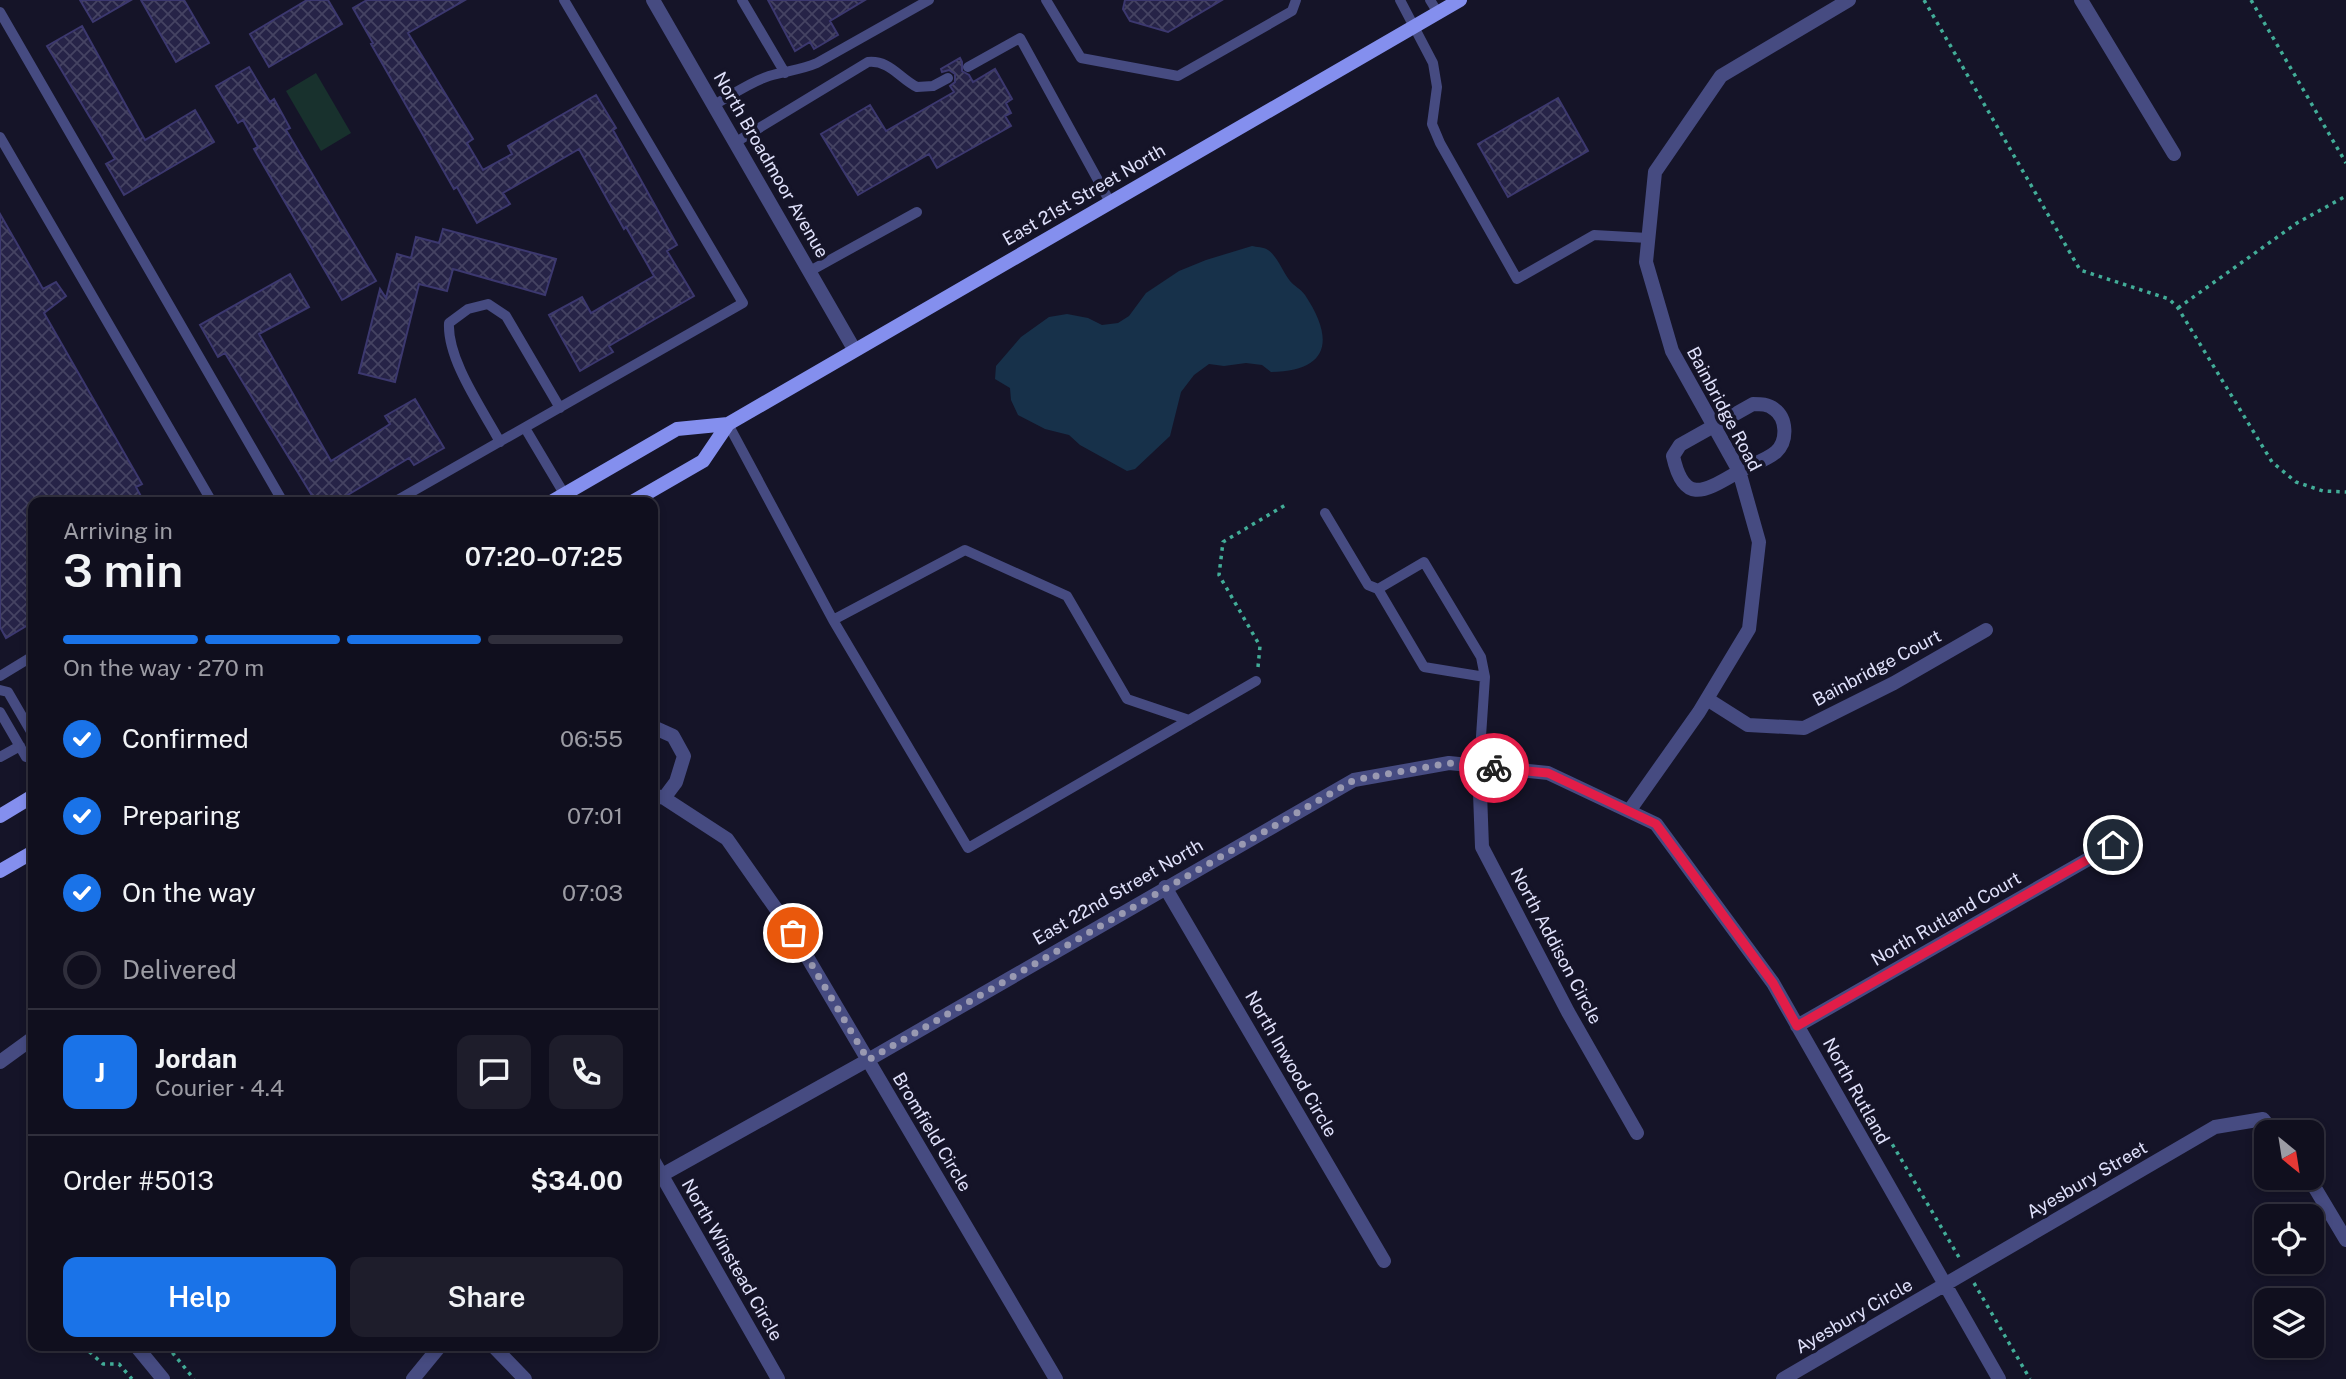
<!DOCTYPE html>
<meta charset="utf-8">
<style>
:root{--surface:#100f1e;--page:#1e1d2b;--text:#f1f3f6;--muted:#9c9ca4;--line:#302f3c;--accent:#1a73e8}
body{margin:0;font-family:"Public Sans",sans-serif;background:var(--page);color:var(--text);height:100vh;display:flex;flex-direction:column;font-size:26px;white-space:nowrap}
*{box-sizing:border-box;margin:0}
p{font-size:23px;color:var(--muted)}
.icon{flex:none;width:38px;height:38px;fill:none;stroke:currentColor;stroke-width:2;stroke-linecap:round;stroke-linejoin:round}
.map{position:relative;flex:1;overflow:hidden}
.details{position:absolute;left:28px;top:497px;width:630px;height:854px;display:flex;flex-direction:column;background:var(--surface);border-radius:14px;box-shadow:0 4px 10px #0003,0 0 0 2px var(--line)}
.details>*{flex:none}
.needle{width:46px;rotate:150deg}
.tools{position:absolute;left:2254px;top:1120px;display:grid;gap:14px}
.tools a{display:grid;place-items:center;width:70px;height:70px;border-radius:14px;background:var(--surface);box-shadow:0 4px 10px #0003,0 0 0 2px var(--line);font-size:35px}
.pin{position:absolute;display:grid;place-items:center;width:60px;height:60px;color:#fff;margin:-30px;border:4px solid #fff;border-radius:50%;box-shadow:0 2px 7px #0007}
.courier{position:absolute;display:grid;place-items:center;width:70px;height:70px;margin:-35px;border:5px solid #e11d48;border-radius:50%;background:#fff;color:#222;box-shadow:0 2px 9px #0007}
.head em{font-style:normal;font-weight:600}
.head div{display:flex;flex-direction:column-reverse}
.head{display:flex;align-items:center;justify-content:space-between;height:119px;padding:0 35px}
h1{font-size:46px;font-weight:600;line-height:52px}
.bar{display:grid;grid-template-columns:repeat(4,1fr);gap:10px 7px;align-content:center;height:84px;padding:0 35px}
.bar i{height:9px;border-radius:5px;background:var(--line)}
.bar .selected{background:var(--accent)}
.bar p{grid-column:span 4}
.line{display:flex;align-items:center;gap:18px;padding:0 35px;border-top:2px solid var(--line)}
.line div{flex:1}
.round{display:grid;place-items:center;flex:none;width:74px;height:74px;border-radius:14px;background:var(--page)}
ol{padding:0 35px;list-style:none}
li{display:flex;align-items:center;gap:21px;height:77px}
li p{margin-inline-start:auto}
li .icon{padding:7px;border-radius:50%;background:var(--accent);color:#fff;stroke-width:4}
li:last-child{color:var(--muted)}
li i{width:38px;height:38px;border:4px solid var(--line);border-radius:50%}
.button{display:flex;gap:14px;margin-top:auto;padding:14px 35px}
.button a{flex:1;height:80px;border-radius:14px;background:var(--accent);color:#fff;font-size:28px;font-weight:600;line-height:80px;text-align:center}
.button a+a{background:var(--page);color:var(--text)}
.map>svg:first-child{display:block}
.green{fill:#18312d}
.water{fill:#17314a}
.building{fill:url(#building-cross-hatch);stroke:#3c386f;stroke-width:2}
.lines{fill:none;stroke-linecap:round;stroke-linejoin:round}
.path{stroke:#42ad98;stroke-width:3.5;stroke-dasharray:3.5 5;stroke-linecap:butt}
.lane{stroke:#464b81;stroke-width:10}
.street{stroke:#464b81;stroke-width:14}
.secondary{stroke:#848fee;stroke-width:14}
.done{stroke:#9999b1;stroke-width:7;stroke-dasharray:0 12.6}
.route{stroke:#e11d48;stroke-width:9}
.labels{text-anchor:middle;stroke-width:7;stroke-linejoin:round;paint-order:stroke}
.street-label{font-size:18px;fill:#e0e1fb;stroke:#151428}
</style>
<div class="map">
<svg width="2346" height="1379" viewBox="0 0 2346 1379">
<defs>
<pattern id="building-cross-hatch" width="8" height="8" patternUnits="userSpaceOnUse" patternTransform="scale(1.75)"><rect width="8" height="8" fill="#262347"/><path d="M0 0l8 8M0 8l8-8" fill="none" stroke="#454362"/></pattern>
</defs>
<rect width="100%" height="100%" fill="#151428"/>
<path class="green" d="M316,73L351,133L321,151L286,91Z"/>
<path class="water" d="M1252,246C1256,247 1264,247 1268,250C1277,256 1283,272 1290,281C1294,286 1301,289 1305,295C1335,340 1329,371 1271,372L1262,365L1246,363L1224,366L1209,364L1194,375L1181,392L1170,436L1135,469L1127,471L1080,445L1069,435L1045,429L1018,415L1011,400L1010,388L995,379L996,366L1021,337L1049,317L1067,314L1088,318L1102,325L1118,323L1129,316L1146,293L1179,271L1206,260Z"/>
<path class="building" d="M80,0H131L93,22Z
M141,0H184L209,43L176,62Z
M307,0H328L342,24L269,67L250,34Z
M367,0H465L408,33L473,139L467,143L483,170L512,154L508,146L596,95L616,128L613,130L677,245L667,251L694,296L609,346L613,352L580,371L549,315L582,297L591,313L654,276L626,227L624,229L579,149L503,193L510,204L477,223L457,187L454,189L371,44L373,43L353,8Z
M768,0H865L830,21L838,35L814,49L810,42L795,51Z
M1125,0H1222L1168,32L1130,21L1123,9Z
M82,26L145,140L195,110L214,142L124,195L106,164L115,159L47,46Z
M960,58L962,62V71L969,75L973,82L995,69L1012,99L1006,103L1011,113L1005,116L1011,126L937,168L929,154L858,195L821,134L870,105L886,131L954,92L950,86L955,82V74L949,70L942,72L941,69Z
M249,67L270,102L274,99L290,128L286,130L376,281L342,300L254,149L258,147L243,120L238,123L216,86Z
M1558,98L1588,151L1508,197L1478,144Z
M0,214L43,289L56,282L66,296L44,313L142,484L136,487L144,502H33V622L6,638L0,627Z
M443,229L556,259L545,295L453,269L447,291L419,284L395,382L359,373L380,289L386,298L397,254L411,258L416,237L439,243Z
M290,274L309,307L259,334L331,461L390,424L385,416L415,399L444,448L414,465L409,458L336,502H316L225,353L218,357L200,325Z"/>
<g class="lines">
<path class="path" d="M1924,0L2080,270L2169,299L2178,308L2272,462L2296,482L2323,491L2346,492
M2251,0L2346,163
M2178,308L2297,223L2346,196
M1258,667L1260,646L1219,575L1223,542L1287,504
M1888,1137L1960,1259
M1974,1283L2030,1379
M83,1346L103,1364H119L132,1379
M167,1346L194,1379"/>
<path class="lane" d="M742,0L785,73
M1046,0L1081,58L1178,76L1292,11L1296,0
M1400,0L1433,63L1437,87L1432,124L1440,143L1517,279L1594,235L1648,238
M1430,0L1438,13
M0,12L283,502
M968,67L1020,38L1110,202
M714,105C732,95 750,82 769,76C785,71 801,70 817,63L929,0
M0,137L212,502
M736,142L868,62C890,60 899,78 917,87L933,86L948,78
M810,271L917,212
M728,424L833,620L968,848L1256,681
M525,428L569,502
M500,442C483,410 447,360 449,323L468,309L488,304L506,316L560,408
M394,502L743,303L564,0
M1325,513L1368,585L1378,589L1424,562L1481,657L1485,677L1479,766
M1378,589L1424,667L1485,677
M833,620L965,550L1067,596L1127,699L1189,720
M0,676L33,656
M0,690L8,692L33,735
M0,712L26,757L33,759
M0,757L20,746"/>
<path class="street" d="M653,0L854,349
M2081,0L2174,154
M1753,404C1761,404 1768,404 1774,409C1787,418 1788,441 1776,452C1767,460 1750,465 1738,472C1705,491 1684,506 1673,456L1680,445Z
M1707,699L1748,725L1804,728L1894,683L1986,630
M653,727L673,736L684,756L676,782L664,798
M1479,766L1482,847L1568,1012L1637,1133
M653,795L664,798L727,839L793,933L1056,1379
M1629,811L1699,712L1749,629L1759,542L1739,471L1672,351L1646,262L1655,172L1721,76L1849,0
M1165,887L1384,1261
M1797,1026L2113,845
M0,1062L33,1038
M653,1160L778,1379
M2309,1178L2346,1240
M653,1180L868,1060L1354,780L1449,763L1548,773L1656,824L1773,983L1999,1379
M136,1346L163,1379
M493,1346L525,1379
M413,1379L440,1346
M1783,1379L2215,1127L2263,1119L2273,1132"/>
<path class="secondary" d="M551,502L677,429L728,424L1460,0
M632,502L703,461L728,424
M0,816L33,796
M0,871L33,852"/>
</g>
<g class="lines">
<path class="done" d="M793,933L868,1060L1354,780L1449,763L1494,768"/>
<path class="route" d="M1494,768L1548,773L1656,824L1773,983L1797,1026L2113,845"/>
</g>
<g class="labels">
<g class="street-label">
<text transform="translate(771 165) rotate(60)" y="6">North Broadmoor Avenue</text>
<text transform="translate(1084 195) rotate(-30)" y="6">East 21st Street North</text>
<text transform="translate(1724 409) rotate(62)" y="6">Bainbridge Road</text>
<text transform="translate(1877 668) rotate(-28)" y="6">Bainbridge Court</text>
<text transform="translate(1118 892) rotate(-30)" y="6">East 22nd Street North</text>
<text transform="translate(1946 919) rotate(-30)" y="6">North Rutland Court</text>
<text transform="translate(1556 946) rotate(62)" y="6">North Addison Circle</text>
<text transform="translate(1291 1064) rotate(60)" y="6">North Inwood Circle</text>
<text transform="translate(1856 1091) rotate(61)" y="6">North Rutland</text>
<text transform="translate(932 1132) rotate(59)" y="6">Bromfield Circle</text>
<text transform="translate(2087 1180) rotate(-30)" y="6">Ayesbury Street</text>
<text transform="translate(732 1260) rotate(60)" y="6">North Winstead Circle</text>
<text transform="translate(1854 1316) rotate(-30)" y="6">Ayesbury Circle</text>
</g>
</g>
</svg>
<div class="tools">
<a><svg class="needle" viewBox="-14 -14 28 28"><path d="M0-13l5 13h-10z" fill="#e53935"/><path d="M0 13l5-13h-10z" fill="#9c9ca4"/></svg></a>
<a><svg class="icon" aria-label="locate" viewBox="0 0 24 24"><circle cx="12" cy="12" r="6"/><path d="M12 2v4M12 18v4M2 12h4M18 12h4"/></svg></a>
<a><svg class="icon" aria-label="layers" viewBox="0 0 24 24"><path d="M12 4l9 5-9 5-9-5zM3 14l9 5 9-5"/></svg></a>
</div>
<div class="pin" style="left:793px;top:933px;background:#ea580c"><svg class="icon" aria-label="bag" viewBox="0 0 24 24"><path d="M5 8h14l-1 12H6zM9 8a3 3 0 0 1 6 0"/></svg></div>
<div class="pin" style="left:2113px;top:845px;background:#1f2937"><svg class="icon" aria-label="home" viewBox="0 0 24 24"><path d="M3 11l9-7 9 7M6 9v11h12V9"/></svg></div>
<div class="courier" style="left:1494px;top:768px"><svg class="icon" aria-label="bike" viewBox="0 0 24 24"><circle cx="6" cy="16" r="4"/><circle cx="18" cy="16" r="4"/><path d="M6 16l4-8h5l3 8M10 8l3 8H6M13 5h3"/></svg></div>
<section class="details">
<div class="head"><div><h1>3 min</h1><p>Arriving in</p></div><em>07:20–07:25</em></div>
<div class="bar"><i class="selected"></i><i class="selected"></i><i class="selected"></i><i></i><p>On the way · 270 m</p></div>
<ol>
<li><svg class="icon" aria-label="check" viewBox="0 0 24 24"><path d="M5 12l5 5 9-10"/></svg>Confirmed<p>06:55</p></li>
<li><svg class="icon" aria-label="check" viewBox="0 0 24 24"><path d="M5 12l5 5 9-10"/></svg>Preparing<p>07:01</p></li>
<li><svg class="icon" aria-label="check" viewBox="0 0 24 24"><path d="M5 12l5 5 9-10"/></svg>On the way<p>07:03</p></li>
<li><i></i>Delivered</li>
</ol>
<div class="line" style="height:126px"><b class="round" style="background:var(--accent);color:#fff">J</b><div><b>Jordan</b><p>Courier · 4.4</p></div><a class="round"><svg class="icon" aria-label="chat" viewBox="0 0 24 24"><path d="M4 5h16v11H9l-5 4z"/></svg></a><a class="round"><svg class="icon" aria-label="phone" viewBox="0 0 24 24"><path d="M5 4h4l2 5-3 2q2 4 5 5l2-3 5 2v4C11 20 4 13 5 4z"/></svg></a></div>
<div class="line" style="height:91px"><div>Order #5013</div><b>$34.00</b></div>
<div class="button"><a>Help</a><a>Share</a></div>
</section>
</div>
